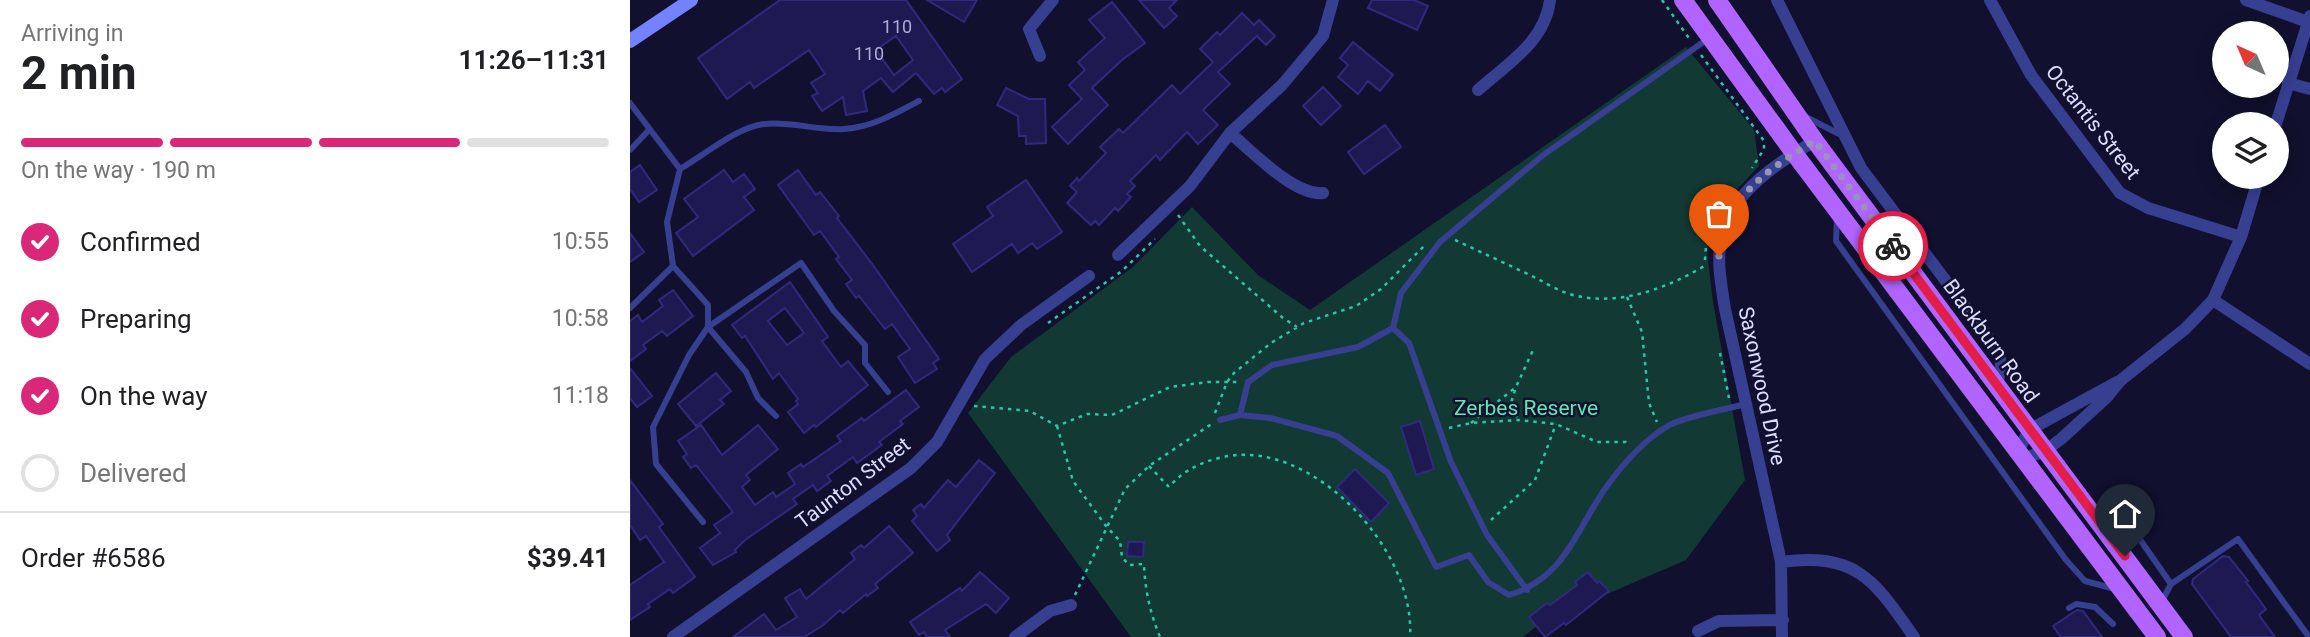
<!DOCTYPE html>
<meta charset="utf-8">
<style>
:root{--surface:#fff;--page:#f2f2f2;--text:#202124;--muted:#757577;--line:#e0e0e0;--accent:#db2777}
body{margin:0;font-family:Roboto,sans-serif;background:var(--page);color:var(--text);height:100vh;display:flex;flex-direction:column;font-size:26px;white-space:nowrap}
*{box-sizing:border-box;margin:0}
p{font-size:23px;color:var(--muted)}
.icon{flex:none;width:38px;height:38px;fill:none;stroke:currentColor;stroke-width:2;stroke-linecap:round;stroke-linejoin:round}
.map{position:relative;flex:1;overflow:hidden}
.sheet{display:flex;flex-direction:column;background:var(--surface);width:630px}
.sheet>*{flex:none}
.needle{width:46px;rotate:316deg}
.tools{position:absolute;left:1582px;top:21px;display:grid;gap:14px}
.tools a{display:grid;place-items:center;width:77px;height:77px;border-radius:50%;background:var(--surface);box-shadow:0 4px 18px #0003;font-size:35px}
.pin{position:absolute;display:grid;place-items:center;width:60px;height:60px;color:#fff;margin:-72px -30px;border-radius:50% 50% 50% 0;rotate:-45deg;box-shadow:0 0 7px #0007}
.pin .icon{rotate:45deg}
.courier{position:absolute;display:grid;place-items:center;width:70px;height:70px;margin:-35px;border:5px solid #e11d48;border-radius:50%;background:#fff;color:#222;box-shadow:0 2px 9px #0007}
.summary em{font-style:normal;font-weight:700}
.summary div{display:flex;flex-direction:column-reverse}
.summary{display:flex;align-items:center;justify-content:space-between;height:119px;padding:0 21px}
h1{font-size:46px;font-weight:700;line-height:52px}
.bar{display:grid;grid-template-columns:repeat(4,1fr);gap:10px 7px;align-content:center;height:84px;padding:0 21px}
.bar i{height:9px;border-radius:5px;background:var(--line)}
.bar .current{background:var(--accent)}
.bar p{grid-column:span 4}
.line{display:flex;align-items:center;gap:18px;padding:0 21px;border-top:2px solid var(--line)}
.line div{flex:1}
ol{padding:0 21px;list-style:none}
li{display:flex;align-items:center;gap:21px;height:77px}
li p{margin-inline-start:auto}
li .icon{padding:7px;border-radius:50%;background:var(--accent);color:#fff;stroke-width:4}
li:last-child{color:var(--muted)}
li i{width:38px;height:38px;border:4px solid var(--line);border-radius:50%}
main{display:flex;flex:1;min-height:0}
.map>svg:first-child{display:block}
.green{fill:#123933}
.building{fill:#1e1a51;stroke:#302a7f;stroke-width:2;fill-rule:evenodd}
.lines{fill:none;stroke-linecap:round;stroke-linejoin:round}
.path{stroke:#26c9ab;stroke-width:2.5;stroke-dasharray:3.5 5;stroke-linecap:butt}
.service{stroke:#373f91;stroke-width:6}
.minor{stroke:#373f91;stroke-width:12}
.secondary{stroke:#7482ff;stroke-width:14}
.primary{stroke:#b164ff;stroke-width:18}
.done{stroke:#9695b6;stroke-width:7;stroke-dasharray:0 12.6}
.route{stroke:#e11d48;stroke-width:9}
.labels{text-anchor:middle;stroke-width:5;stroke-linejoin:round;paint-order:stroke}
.number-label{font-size:18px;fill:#adacd4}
.street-label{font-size:21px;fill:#ddf;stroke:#11102e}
.park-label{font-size:21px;fill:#5deab5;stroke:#11102e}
</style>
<main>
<section class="sheet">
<div class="summary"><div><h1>2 min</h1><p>Arriving in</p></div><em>11:26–11:31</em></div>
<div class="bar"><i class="current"></i><i class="current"></i><i class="current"></i><i></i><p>On the way · 190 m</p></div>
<ol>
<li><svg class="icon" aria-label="check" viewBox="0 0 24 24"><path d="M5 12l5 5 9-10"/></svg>Confirmed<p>10:55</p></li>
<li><svg class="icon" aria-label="check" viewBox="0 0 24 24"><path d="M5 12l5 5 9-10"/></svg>Preparing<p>10:58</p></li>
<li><svg class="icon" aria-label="check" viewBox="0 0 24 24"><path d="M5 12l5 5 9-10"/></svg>On the way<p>11:18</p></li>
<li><i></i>Delivered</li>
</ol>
<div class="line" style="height:91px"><div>Order #6586</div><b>$39.41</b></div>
</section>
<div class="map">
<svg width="1680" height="637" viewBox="0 0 1680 637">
<rect width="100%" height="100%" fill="#11102e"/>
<path class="green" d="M1056,47L1124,130L1129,166L1087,211L1077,252L1083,302L1115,480L1056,560L912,622L893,637H501L338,413L381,357L503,267L562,207L628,275L680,310Z"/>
<path class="building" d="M150,0H276L332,79L315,92L312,88L304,94L286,73L263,92L251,78L233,91L237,111L216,115L213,97L192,111L182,96L188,93L181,83L195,74L179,50L124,88L120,82L97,99L68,58ZM266,36L283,60L264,75L246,50Z
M297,0H347L334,22Z
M509,0H547L539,8L547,16L534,28Z
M742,0H784L798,6L787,30L738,8Z
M482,2L515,43L492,60L462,88L478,105L438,144L422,127L452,99L439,85L455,70L448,62L475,38L459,20Z
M612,13L624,25L629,20L645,36L636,45L627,36L588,72L600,84L573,110L588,125L568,144L557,132L530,160L526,155L500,181L505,186L497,194L501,197L488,211L485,208L469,225L465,221L461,225L437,203L447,192L440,186L447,178L449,181L476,153L470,147L489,129L493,133L542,85L550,94L583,62L570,49L587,32L590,35Z
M723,42L763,75L750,91L738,81L728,94L708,77L718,65L710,58Z
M693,87L711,106L691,125L673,106Z
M376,88L399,99H415L416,143L396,144V136H389L388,116L367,105Z
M755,125L771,147L734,174L718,152Z
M10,165L27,190L9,202L0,189V172Z
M94,170L103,182L114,174L125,189L114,197L124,210L63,256L46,233L68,217L54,199Z
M168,170L186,195L190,192L209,216L207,218L243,265L309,359L303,363L307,369L285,383L268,357L280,349L262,324L255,329L229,296L226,298L216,284L222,280L206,259L209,257L190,231L184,235L148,185Z
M396,180L432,232L407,249L402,243L388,253L382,244L342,272L323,244L363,216L357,207Z
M0,233L14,252L0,262Z
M160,282L198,337L192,341L211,367L218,361L238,385L186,427L184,425L174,433L158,412L168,404L166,401L168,399L149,373L143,379L115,336L112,338L102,325ZM155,308L174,333L157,345L138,321Z
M43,290L63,316L37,336L32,331L13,345L16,349L0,361V321L8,315L12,322L33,306L29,300Z
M0,368L22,396L7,407L0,398Z
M86,373L101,391L90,400L94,404L66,426L48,404Z
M276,390L289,407L270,421L273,424L249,442L252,445L227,463L223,457L197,476L201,481L187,491L183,485L163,499L167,504L115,540L105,550L106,552L83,565L70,548L90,533L84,525L103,512L66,465L61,468L53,457L57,454L48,441L71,425L92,455L128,425L148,449L116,475L120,480L112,487L125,505L143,492L146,497L165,484L158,473L171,464L173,467L211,441L207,436L232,418L234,421Z
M790,421L804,469L786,475L771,427Z
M349,460L365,473L317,535L320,540L307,551L282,521L287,516L283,510L291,504L294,508L318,480L326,487Z
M725,469L759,503L741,522L707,487Z
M0,480L33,524L29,527L65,577L43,593L40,589L18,604L20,607L0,620V585L34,562L16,536L10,540L0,525Z
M259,526L283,553L245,584L248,588L237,596L236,594L213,613L210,610L192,626L174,637H103L134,614L146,630L167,617L155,598L170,589L176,599L225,559L221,553L231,545L234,548Z
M498,542H514L513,557L497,556Z
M1593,556L1599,557L1618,581L1616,582L1636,609L1629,615L1645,637H1601L1562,584L1563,579Z
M350,572L379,598L366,613L356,604L315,630L320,637H297L294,632L289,635L280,622L330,588L332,591Z
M958,572L967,583L969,581L979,591L936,625L934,623L915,637L899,617L917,603L920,605L947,585L945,582Z
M1447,610L1453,611L1472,637H1431L1423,626Z"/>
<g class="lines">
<path class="path" d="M1032,0L1061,41
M1071,55L1134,141V149L1122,168
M548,215L570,246L653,318L667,327
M1081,222L1084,209L1092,201
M825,240C853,253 881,266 908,279C919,285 931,292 943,295C988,307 1038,288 1076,265
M1075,260L1076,246
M997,297L1012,332L1019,403L1027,422
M418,323L492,271L525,239
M1090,353L1099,398
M885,390L881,403L888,420
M344,406L400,411L427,426L457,414L482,415L540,387L578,382H608
M585,413L597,382L604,373L641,343L674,323L726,306L751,289L796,244
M841,423L886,387L904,348
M427,426L443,481L476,526L490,541L492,557L499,565L514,564C515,590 520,613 530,637
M819,428L841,423L888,420L926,424L967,442H996L999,444
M519,466L539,487C553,471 569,463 589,458C680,434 786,550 780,637
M861,520L905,480L926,424
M445,595L495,489L519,466L583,423"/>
<path class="service" d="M0,103L50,169
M1176,117L1213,136
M0,150L19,130
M1207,218L1206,241L1436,560L1455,581L1485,589
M0,308L43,266
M763,328L779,343L821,462L857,535L897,590
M610,415L618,382L642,365L728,347L763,328L771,293L810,242L912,156L1079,38
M146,416L128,398L116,372L78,327V305L43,266L37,222L50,169C73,156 107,127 134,124C161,121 188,131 214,129C242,127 265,114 289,101
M590,420L610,415L640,418L707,436L758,473L806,567L839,555L858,582L879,595C936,578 946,529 977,486C992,465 1015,439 1038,426C1052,417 1097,409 1116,404
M1463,509L1495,518L1541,584L1531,603
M73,522L26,464L23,427L59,355L78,327L171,263L204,311L235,345V363L258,392
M1541,584L1608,539L1679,637
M1439,608L1446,604L1465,607L1483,624"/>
<path class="minor" d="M1147,0L1231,168L1358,337C1371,358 1375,361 1366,385
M1360,0L1401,75L1490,193L1518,208L1611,237
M1616,0L1678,22
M410,56L399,29L423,0
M1658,83L1680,89
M848,90C877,64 915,42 920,0
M1646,124L1680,16
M600,133C622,151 664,196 693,193
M488,255L560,186L600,133L652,85L693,36L703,0
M1583,300L1680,364
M1388,452L1399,430L1487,382
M1393,459L1415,451L1431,439L1477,397L1491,380L1555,329L1583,300L1611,237L1629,177
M1151,562C1227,552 1244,580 1284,637
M1068,631L1089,621L1153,620
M43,637L281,468L307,442L355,359L391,325L459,276
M385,637L420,611L441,605
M1152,637L1151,562L1095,309C1091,284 1086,259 1092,234C1102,192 1150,161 1185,141"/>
<path class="secondary" d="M0,41L61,0"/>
<path class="primary" d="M1053,0L1164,153L1527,637
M1087,0L1185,141L1554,637"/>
</g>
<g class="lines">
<path class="done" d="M1089,256C1090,248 1090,240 1092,233C1104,192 1150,161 1185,141L1263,246"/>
<path class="route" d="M1263,246L1495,556"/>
</g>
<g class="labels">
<g class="number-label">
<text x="267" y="33">110</text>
<text x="239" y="60">110</text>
</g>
<g class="street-label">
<text transform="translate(1463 122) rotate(52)" y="7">Octantis Street</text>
<text transform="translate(1361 341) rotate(54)" y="7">Blackburn Road</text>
<text transform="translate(1132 386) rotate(78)" y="7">Saxonwood Drive</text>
<text transform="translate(223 483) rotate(-37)" y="7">Taunton Street</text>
</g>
<g class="park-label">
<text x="896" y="415">Zerbes Reserve</text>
</g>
</g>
</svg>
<div class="tools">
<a><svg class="needle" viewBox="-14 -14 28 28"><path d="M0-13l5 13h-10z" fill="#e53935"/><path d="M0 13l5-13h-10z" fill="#757577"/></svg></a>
<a><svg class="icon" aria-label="layers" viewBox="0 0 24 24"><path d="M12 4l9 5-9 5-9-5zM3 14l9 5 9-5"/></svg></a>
</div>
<div class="pin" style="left:1089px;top:256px;background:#ea580c"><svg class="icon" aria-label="bag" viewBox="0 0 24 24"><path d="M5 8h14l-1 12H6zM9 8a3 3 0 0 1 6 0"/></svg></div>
<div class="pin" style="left:1495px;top:556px;background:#1f2937"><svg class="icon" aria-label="home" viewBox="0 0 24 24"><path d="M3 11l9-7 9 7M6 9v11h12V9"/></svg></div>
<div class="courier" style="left:1263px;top:246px"><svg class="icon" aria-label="bike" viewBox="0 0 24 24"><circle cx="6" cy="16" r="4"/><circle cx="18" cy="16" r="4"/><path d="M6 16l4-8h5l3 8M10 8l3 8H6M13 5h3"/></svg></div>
</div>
</main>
